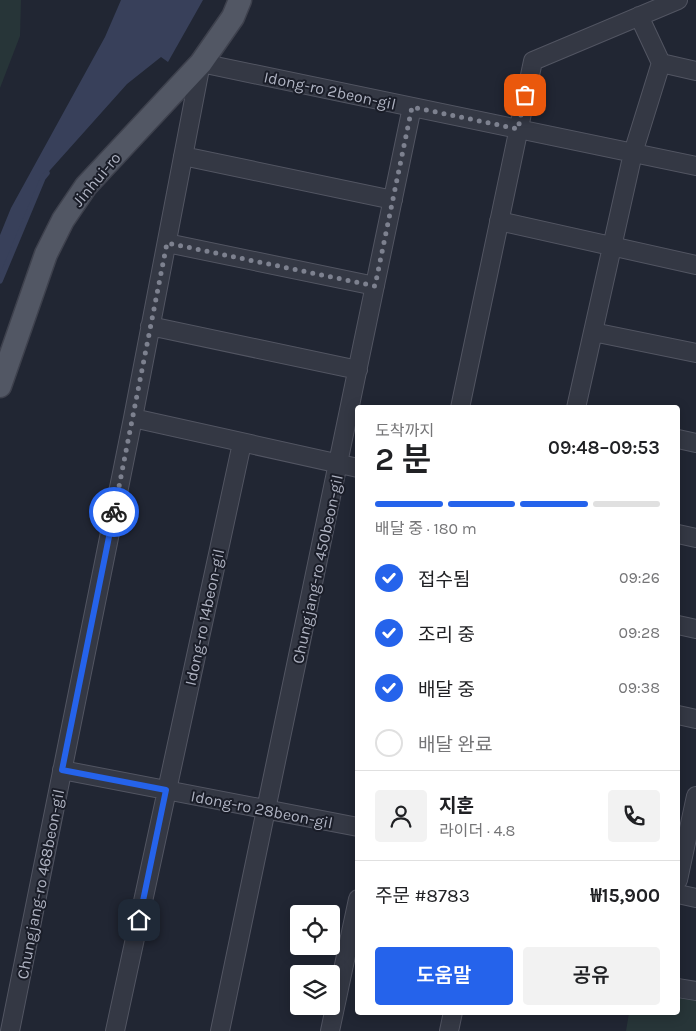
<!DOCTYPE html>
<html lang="ko">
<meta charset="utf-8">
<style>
:root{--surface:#fff;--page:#f2f2f2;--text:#202124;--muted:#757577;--line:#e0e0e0;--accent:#2563eb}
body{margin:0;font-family:Karla,"Noto Sans KR",sans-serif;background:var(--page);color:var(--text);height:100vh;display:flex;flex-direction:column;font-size:19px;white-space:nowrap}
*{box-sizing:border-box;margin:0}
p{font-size:16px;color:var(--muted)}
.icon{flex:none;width:28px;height:28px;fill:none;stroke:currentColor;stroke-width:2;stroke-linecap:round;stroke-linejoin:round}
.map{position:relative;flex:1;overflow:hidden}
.sheet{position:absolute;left:355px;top:405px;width:325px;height:610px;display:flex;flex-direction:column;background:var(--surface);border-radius:5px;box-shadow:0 2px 12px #0003}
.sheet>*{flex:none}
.controls{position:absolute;left:290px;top:905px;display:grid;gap:10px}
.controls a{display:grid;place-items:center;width:50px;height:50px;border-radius:5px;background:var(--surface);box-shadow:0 2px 12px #0003;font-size:25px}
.pin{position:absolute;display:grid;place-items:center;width:42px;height:42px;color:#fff;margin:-21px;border-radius:10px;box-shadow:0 2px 8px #0006}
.courier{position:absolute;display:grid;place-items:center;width:50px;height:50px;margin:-25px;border:4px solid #2563eb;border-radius:50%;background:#fff;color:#222;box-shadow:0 1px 6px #0007}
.headline em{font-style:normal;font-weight:600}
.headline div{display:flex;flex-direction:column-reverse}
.headline{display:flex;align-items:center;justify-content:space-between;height:85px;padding:0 20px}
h1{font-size:32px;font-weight:600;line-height:38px}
.bar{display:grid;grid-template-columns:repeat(4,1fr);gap:8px 5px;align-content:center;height:60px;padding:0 20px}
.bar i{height:6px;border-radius:4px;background:var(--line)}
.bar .selected{background:var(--accent)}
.bar p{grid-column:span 4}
.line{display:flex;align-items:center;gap:12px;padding:0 20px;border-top:1px solid var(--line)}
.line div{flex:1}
.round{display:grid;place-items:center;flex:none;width:52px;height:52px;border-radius:5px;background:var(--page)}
ol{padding:0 20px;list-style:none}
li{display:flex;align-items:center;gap:15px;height:55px}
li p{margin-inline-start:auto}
li .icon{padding:5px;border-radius:50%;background:var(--accent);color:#fff;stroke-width:4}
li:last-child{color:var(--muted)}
li i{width:28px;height:28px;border:2px solid var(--line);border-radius:50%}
.button{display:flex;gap:10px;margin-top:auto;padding:10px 20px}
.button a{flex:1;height:58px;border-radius:5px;background:var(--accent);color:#fff;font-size:20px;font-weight:600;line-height:58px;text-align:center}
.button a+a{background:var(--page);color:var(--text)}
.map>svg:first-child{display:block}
.green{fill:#273538}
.water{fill:#38405a}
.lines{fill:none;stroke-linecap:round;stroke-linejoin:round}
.stream{stroke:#38405a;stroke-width:5.5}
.minor-casing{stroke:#525562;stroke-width:20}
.major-casing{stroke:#3e414d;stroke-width:25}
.minor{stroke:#343844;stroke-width:18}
.major{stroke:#525764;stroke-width:22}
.done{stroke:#7d818f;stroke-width:5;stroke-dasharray:0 9}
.route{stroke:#2563eb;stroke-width:6}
.labels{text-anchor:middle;stroke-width:4;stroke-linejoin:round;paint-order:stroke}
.street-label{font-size:16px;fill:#aeb2c1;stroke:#1a1d28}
</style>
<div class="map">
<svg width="696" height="1031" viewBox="0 0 696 1031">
<rect width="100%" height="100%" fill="#212633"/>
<path class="green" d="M0,0H21L20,36L0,88Z
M678,993L696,997V1031H626L629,1013L678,1012Z"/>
<path class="water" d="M121,0H203L168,62L161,57L127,84L43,178L0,281V235L11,208L105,37Z"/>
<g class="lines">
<path class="stream" d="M0,281L43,178L47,173"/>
<defs>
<path id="minor" d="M639,16L661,63
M183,156L393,200
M499,221L696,265
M167,243L375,286
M150,326L358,370
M593,332L696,353
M460,408L533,61L678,0
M576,408L633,153L661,63L696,71
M133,418L358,468
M678,439L696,443
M678,534L696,538
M678,625L696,629
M678,715L696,719
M62,770L358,827
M678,880L696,796
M678,894L696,898
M678,988L696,991
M10,1031L133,418L201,63L696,166
M115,1031L242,443
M220,1031L412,107
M330,1031L358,899
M449,1031L453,1012"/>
<path id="major" d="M0,386L46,254L63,220L86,186L201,63L233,17L240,0"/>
</defs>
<use href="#minor" class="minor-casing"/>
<use href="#major" class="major-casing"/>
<use href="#minor" class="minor"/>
<use href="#major" class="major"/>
</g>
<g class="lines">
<path class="done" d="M114,512L167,243L375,286L412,107L518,129L525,95"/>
<path class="route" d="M114,512L62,770L166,790L139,920"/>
</g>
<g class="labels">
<g class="street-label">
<text transform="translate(330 90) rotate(12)" y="6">Idong-ro 2beon-gil</text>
<text transform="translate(96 179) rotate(-50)" y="6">Jinhui-ro</text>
<text transform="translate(317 569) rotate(-78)" y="6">Chungjang-ro 450beon-gil</text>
<text transform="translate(204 617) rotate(-78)" y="6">Idong-ro 14beon-gil</text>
<text transform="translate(262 809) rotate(11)" y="6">Idong-ro 28beon-gil</text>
<text transform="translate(40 884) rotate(-79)" y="6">Chungjang-ro 468beon-gil</text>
</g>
</g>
</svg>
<div class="controls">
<a><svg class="icon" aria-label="locate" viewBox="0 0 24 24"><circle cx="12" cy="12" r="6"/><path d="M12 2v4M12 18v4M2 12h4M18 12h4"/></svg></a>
<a><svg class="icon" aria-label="layers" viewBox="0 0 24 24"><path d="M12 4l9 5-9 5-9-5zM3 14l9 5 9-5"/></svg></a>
</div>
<div class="pin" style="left:525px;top:95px;background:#ea580c"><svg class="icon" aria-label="bag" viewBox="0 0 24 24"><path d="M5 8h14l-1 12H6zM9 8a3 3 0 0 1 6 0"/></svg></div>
<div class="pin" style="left:139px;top:920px;background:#1f2937"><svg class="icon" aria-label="home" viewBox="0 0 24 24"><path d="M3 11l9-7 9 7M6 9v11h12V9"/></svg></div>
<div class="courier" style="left:114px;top:512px"><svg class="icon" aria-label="bike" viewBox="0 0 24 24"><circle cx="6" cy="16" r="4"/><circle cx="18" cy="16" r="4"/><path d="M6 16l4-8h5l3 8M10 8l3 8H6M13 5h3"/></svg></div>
<section class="sheet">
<div class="headline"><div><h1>2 분</h1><p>도착까지</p></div><em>09:48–09:53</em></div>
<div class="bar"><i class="selected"></i><i class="selected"></i><i class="selected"></i><i></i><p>배달 중 · 180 m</p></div>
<ol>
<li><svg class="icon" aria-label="check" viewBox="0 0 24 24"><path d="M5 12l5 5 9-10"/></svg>접수됨<p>09:26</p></li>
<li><svg class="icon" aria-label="check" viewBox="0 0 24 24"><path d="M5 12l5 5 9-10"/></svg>조리 중<p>09:28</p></li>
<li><svg class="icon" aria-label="check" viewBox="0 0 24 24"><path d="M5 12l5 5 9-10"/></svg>배달 중<p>09:38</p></li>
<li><i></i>배달 완료</li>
</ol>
<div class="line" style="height:90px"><a class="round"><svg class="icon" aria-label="person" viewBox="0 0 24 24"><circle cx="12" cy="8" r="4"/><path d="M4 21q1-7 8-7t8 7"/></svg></a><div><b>지훈</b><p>라이더 · 4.8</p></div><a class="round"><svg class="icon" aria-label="phone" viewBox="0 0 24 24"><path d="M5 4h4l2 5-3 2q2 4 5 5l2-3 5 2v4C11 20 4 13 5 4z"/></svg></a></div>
<div class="line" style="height:65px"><div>주문 #8783</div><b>₩15,900</b></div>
<div class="button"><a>도움말</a><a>공유</a></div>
</section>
</div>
